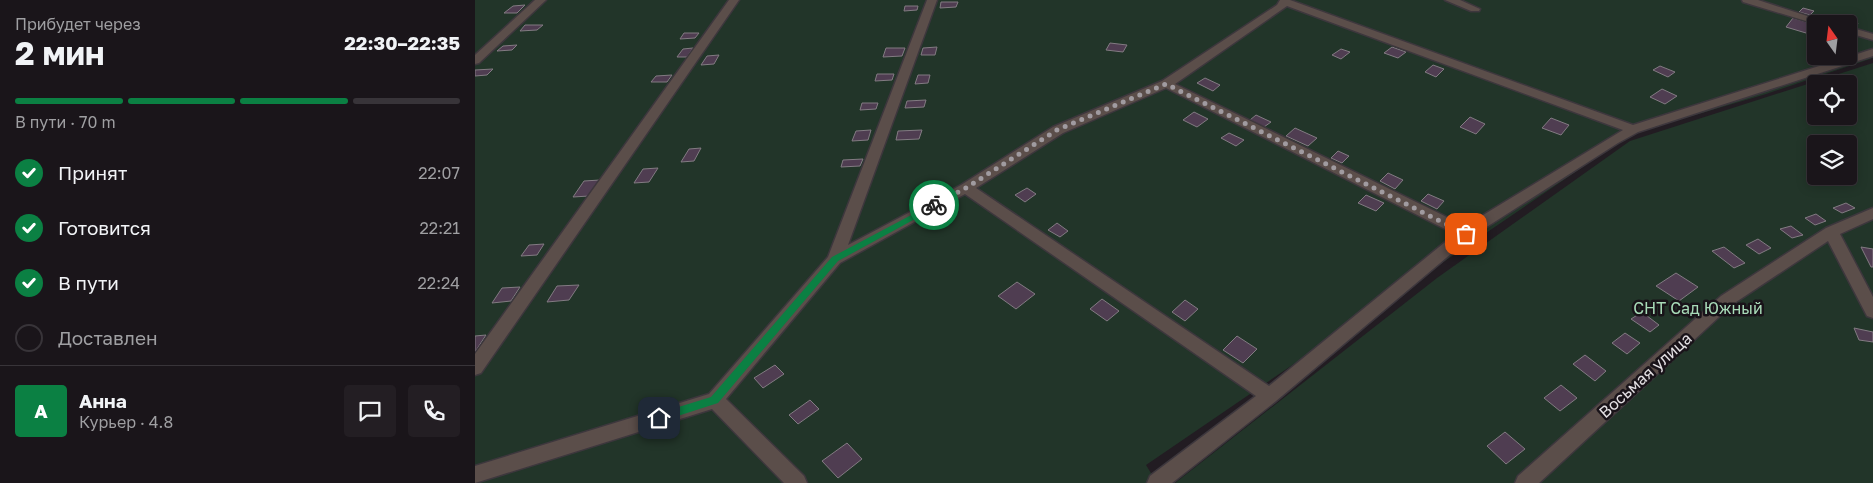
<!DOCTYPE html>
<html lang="ru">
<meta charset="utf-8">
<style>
:root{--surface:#1a151a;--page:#231e23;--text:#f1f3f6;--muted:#9f9fa2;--line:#383439;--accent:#0b8043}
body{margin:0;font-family:"Golos Text",sans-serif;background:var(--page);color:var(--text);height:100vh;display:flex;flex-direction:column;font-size:19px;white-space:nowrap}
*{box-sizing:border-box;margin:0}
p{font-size:16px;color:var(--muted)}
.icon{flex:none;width:28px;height:28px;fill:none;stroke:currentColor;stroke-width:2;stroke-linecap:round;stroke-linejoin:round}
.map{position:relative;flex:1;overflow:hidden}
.details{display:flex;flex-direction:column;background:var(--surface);width:475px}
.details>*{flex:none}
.needle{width:32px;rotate:346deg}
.fabs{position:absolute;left:1332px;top:15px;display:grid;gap:10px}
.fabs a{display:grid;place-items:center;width:50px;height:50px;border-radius:5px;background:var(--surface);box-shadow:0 2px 12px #0003,0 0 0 1px var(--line);font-size:25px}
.pin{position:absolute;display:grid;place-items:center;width:42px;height:42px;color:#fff;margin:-21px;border-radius:10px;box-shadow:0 2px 8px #0006}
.courier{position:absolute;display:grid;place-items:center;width:50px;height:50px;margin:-25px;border:4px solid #0b8043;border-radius:50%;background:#fff;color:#222;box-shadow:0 1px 6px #0007}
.headline em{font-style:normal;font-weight:700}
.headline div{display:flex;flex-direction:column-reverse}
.headline{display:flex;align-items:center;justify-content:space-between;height:85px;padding:0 15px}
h1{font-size:32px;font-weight:700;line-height:38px}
.bar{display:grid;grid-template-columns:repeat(4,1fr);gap:8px 5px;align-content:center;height:60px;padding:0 15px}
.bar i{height:6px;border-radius:4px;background:var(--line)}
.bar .on{background:var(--accent)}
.bar p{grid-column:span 4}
.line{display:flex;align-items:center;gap:12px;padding:0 15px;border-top:1px solid var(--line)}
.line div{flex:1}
.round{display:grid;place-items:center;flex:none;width:52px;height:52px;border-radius:5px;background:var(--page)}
ol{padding:0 15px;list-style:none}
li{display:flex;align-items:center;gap:15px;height:55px}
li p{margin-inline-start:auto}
li .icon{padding:5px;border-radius:50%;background:var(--accent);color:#fff;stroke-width:4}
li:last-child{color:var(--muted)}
li i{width:28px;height:28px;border:2px solid var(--line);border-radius:50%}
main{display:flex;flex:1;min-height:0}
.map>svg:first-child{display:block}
.green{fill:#223529;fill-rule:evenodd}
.building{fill:#4f3d51;stroke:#827b82}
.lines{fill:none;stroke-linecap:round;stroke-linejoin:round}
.lane-casing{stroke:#3d373d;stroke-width:3}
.street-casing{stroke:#3d373d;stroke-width:3}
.lane{fill:#5b4e4a;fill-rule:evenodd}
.street{fill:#5b4e4a;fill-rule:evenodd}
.route{fill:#0b8043}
.done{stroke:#a09ba0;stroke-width:5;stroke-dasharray:0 9}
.labels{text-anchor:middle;stroke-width:5;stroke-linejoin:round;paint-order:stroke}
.park-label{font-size:16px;fill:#a8dbb8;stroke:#191319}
.street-label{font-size:16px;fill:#e4e0e4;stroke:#191319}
</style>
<main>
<section class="details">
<div class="headline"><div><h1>2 мин</h1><p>Прибудет через</p></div><em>22:30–22:35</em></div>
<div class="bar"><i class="on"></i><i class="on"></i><i class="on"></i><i></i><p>В пути · 70 m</p></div>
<ol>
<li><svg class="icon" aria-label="check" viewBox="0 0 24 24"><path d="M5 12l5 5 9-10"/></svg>Принят<p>22:07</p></li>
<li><svg class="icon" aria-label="check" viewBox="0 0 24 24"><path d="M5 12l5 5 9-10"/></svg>Готовится<p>22:21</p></li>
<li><svg class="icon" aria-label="check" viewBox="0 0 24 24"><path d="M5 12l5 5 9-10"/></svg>В пути<p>22:24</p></li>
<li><i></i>Доставлен</li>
</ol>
<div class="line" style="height:90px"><b class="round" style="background:var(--accent);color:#fff">А</b><div><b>Анна</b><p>Курьер · 4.8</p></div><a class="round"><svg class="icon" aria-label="chat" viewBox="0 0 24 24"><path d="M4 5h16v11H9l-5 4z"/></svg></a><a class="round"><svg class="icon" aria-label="phone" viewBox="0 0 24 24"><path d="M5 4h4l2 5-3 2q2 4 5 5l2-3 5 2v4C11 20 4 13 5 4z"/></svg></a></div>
</section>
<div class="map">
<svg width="1398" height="483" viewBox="0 0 1398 483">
<rect width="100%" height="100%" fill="#221c22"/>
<path class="green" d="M0,0H1398V58L1291,94L1156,134L671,465L682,483H0ZM1341,24H1374V56H1341Z
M1398,63V483H700L962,278L1155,141ZM1341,84H1374V116H1341ZM1341,144H1374V176H1341Z"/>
<path class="building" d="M466,2H483L481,7L465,8Z
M50,5L42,13H29L38,6Z
M430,6H443L442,10L429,11Z
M1328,8L1339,11L1335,15L1324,12Z
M1318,18L1338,24L1331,33L1311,27Z
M1369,19L1383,23L1380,28L1374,26V24L1365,23Z
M50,25H68L62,30L45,31Z
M209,33H224L220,38L205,39Z
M635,43L652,45L648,52L631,50Z
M42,45L37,50L22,51L28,46Z
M462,47L460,55H446L448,48Z
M917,47L931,52L923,58L909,53Z
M218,48L212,57H202L208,49Z
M411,48H430L427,56L408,57Z
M866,49L875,52L866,59L857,55Z
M244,55L239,64L226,65L232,56Z
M958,65L969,69L961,77L950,72Z
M1185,66L1200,72L1193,77L1178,70Z
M18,69L12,75L0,76V70Z
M402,74H419L417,80L400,81Z
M197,75L192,82H176L181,76Z
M443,75H455L453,83L440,84Z
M730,78L745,85L738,91L722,83Z
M1187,89L1202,96L1190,104L1175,97Z
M451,100L449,107L430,108L432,101Z
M387,103H403L401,109L385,110Z
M719,112L733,119L722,127L708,120Z
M781,115L796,122L789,127L775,120Z
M995,117L1010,124L1001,134L985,127Z
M1076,118L1094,125L1086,135L1067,128Z
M820,128L842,138L833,146L811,136Z
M396,130L393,140L377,141L381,131Z
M447,130L444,139L421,140L423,131Z
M754,133L769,140L761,146L746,138Z
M226,148L219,161L206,162L214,149Z
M863,151L874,156L867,163L856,158Z
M388,159L385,166L366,167L368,160Z
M183,168L174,182L159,183L168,169Z
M913,173L928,180L920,189L905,181Z
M125,180L114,196L98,197L109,181Z
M552,188L561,194L550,202L540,195Z
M953,194L969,201L962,209L946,201Z
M891,195L909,203L901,211L883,203Z
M1371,203L1380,208L1367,213L1358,208Z
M1341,214L1351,221L1340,225L1330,218Z
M582,223L593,231L585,237L573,230Z
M1316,226L1328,235L1317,238L1305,229Z
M1283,239L1296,248L1284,254L1271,245Z
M69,244L62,255L46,256L54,245Z
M1249,247L1270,263L1259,268L1237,251Z
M1386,247L1398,249V267H1396Z
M1201,273L1223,287L1204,301L1181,286Z
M542,282L560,294L541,309L523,296Z
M104,285L94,300L72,302L82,286Z
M45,287L36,301L17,303L27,288Z
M627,299L644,311L632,321L615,309Z
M710,300L723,309L710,321L697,312Z
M1167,312L1184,325L1175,332L1156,319Z
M1379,328L1398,332V342L1384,340Z
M1150,333L1165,343L1152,354L1137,343Z
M11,335L0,352V336Z
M762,336L782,349L768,363L748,350Z
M1110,355L1131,371L1120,381L1098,364Z
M300,365L309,374L288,388L279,378Z
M1086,385L1102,398L1085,411L1069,398Z
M335,400L344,409L323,424L314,415Z
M1030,432L1050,449L1031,464L1012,446Z
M372,443L387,459L363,478L347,461Z"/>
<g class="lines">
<defs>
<path id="lane" d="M60,0H71L4,63L0,64V55Z
M254,0H264L6,373L0,375V354Z
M452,0H462L373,245L486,185L578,127L687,81L802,5L805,0H815L1158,125L1398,49V56L1163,132L1143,143L996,237L801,401L697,483H672L675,476L781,396L490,194L365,263L251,399L329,476L332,483H309L237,409L0,483V466L234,394L353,257ZM812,6L1148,130L990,226L700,84ZM691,88L980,234L794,386L501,188L588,133Z
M970,0H985L1005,9L1004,11H996Z
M1267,0H1283L1357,24H1341L1268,2Z
M1374,27L1398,34V40L1374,33Z"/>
<path id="street" d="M1398,208V219L1365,234L1398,297V318L1392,316L1353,241L1258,304L1064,483H1040L1043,476L1246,296L1351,228Z"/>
</defs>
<use href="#lane" class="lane-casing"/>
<use href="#street" class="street-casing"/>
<use href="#lane" class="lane"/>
<use href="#street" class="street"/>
</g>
<path class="route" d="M459,203L462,204V207L363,261L243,403L184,422L181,421V414L236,397L357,257Z"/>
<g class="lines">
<path class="done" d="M459,205L491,188L582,130L691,84L991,234"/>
</g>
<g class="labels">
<g class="park-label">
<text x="1223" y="314">СНТ Сад Южный</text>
</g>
<g class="street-label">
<text transform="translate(1170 375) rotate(-42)" y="6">Восьмая улица</text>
</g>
</g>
</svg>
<div class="fabs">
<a><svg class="needle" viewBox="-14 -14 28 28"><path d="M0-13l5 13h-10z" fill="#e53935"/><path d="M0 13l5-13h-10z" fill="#9f9fa2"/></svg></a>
<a><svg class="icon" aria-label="locate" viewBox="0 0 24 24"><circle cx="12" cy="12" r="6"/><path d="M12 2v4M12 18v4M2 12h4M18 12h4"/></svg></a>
<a><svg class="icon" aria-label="layers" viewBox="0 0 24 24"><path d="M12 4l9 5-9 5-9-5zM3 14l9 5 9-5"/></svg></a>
</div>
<div class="pin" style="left:991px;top:234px;background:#ea580c"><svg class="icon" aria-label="bag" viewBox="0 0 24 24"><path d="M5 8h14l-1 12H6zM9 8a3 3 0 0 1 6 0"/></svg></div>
<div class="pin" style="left:184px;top:418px;background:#1f2937"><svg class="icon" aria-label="home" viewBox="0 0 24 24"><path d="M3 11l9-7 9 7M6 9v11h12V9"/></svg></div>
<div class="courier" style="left:459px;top:205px"><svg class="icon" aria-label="bike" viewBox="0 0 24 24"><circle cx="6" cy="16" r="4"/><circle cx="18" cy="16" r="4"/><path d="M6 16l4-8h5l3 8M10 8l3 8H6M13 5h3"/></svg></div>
</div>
</main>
